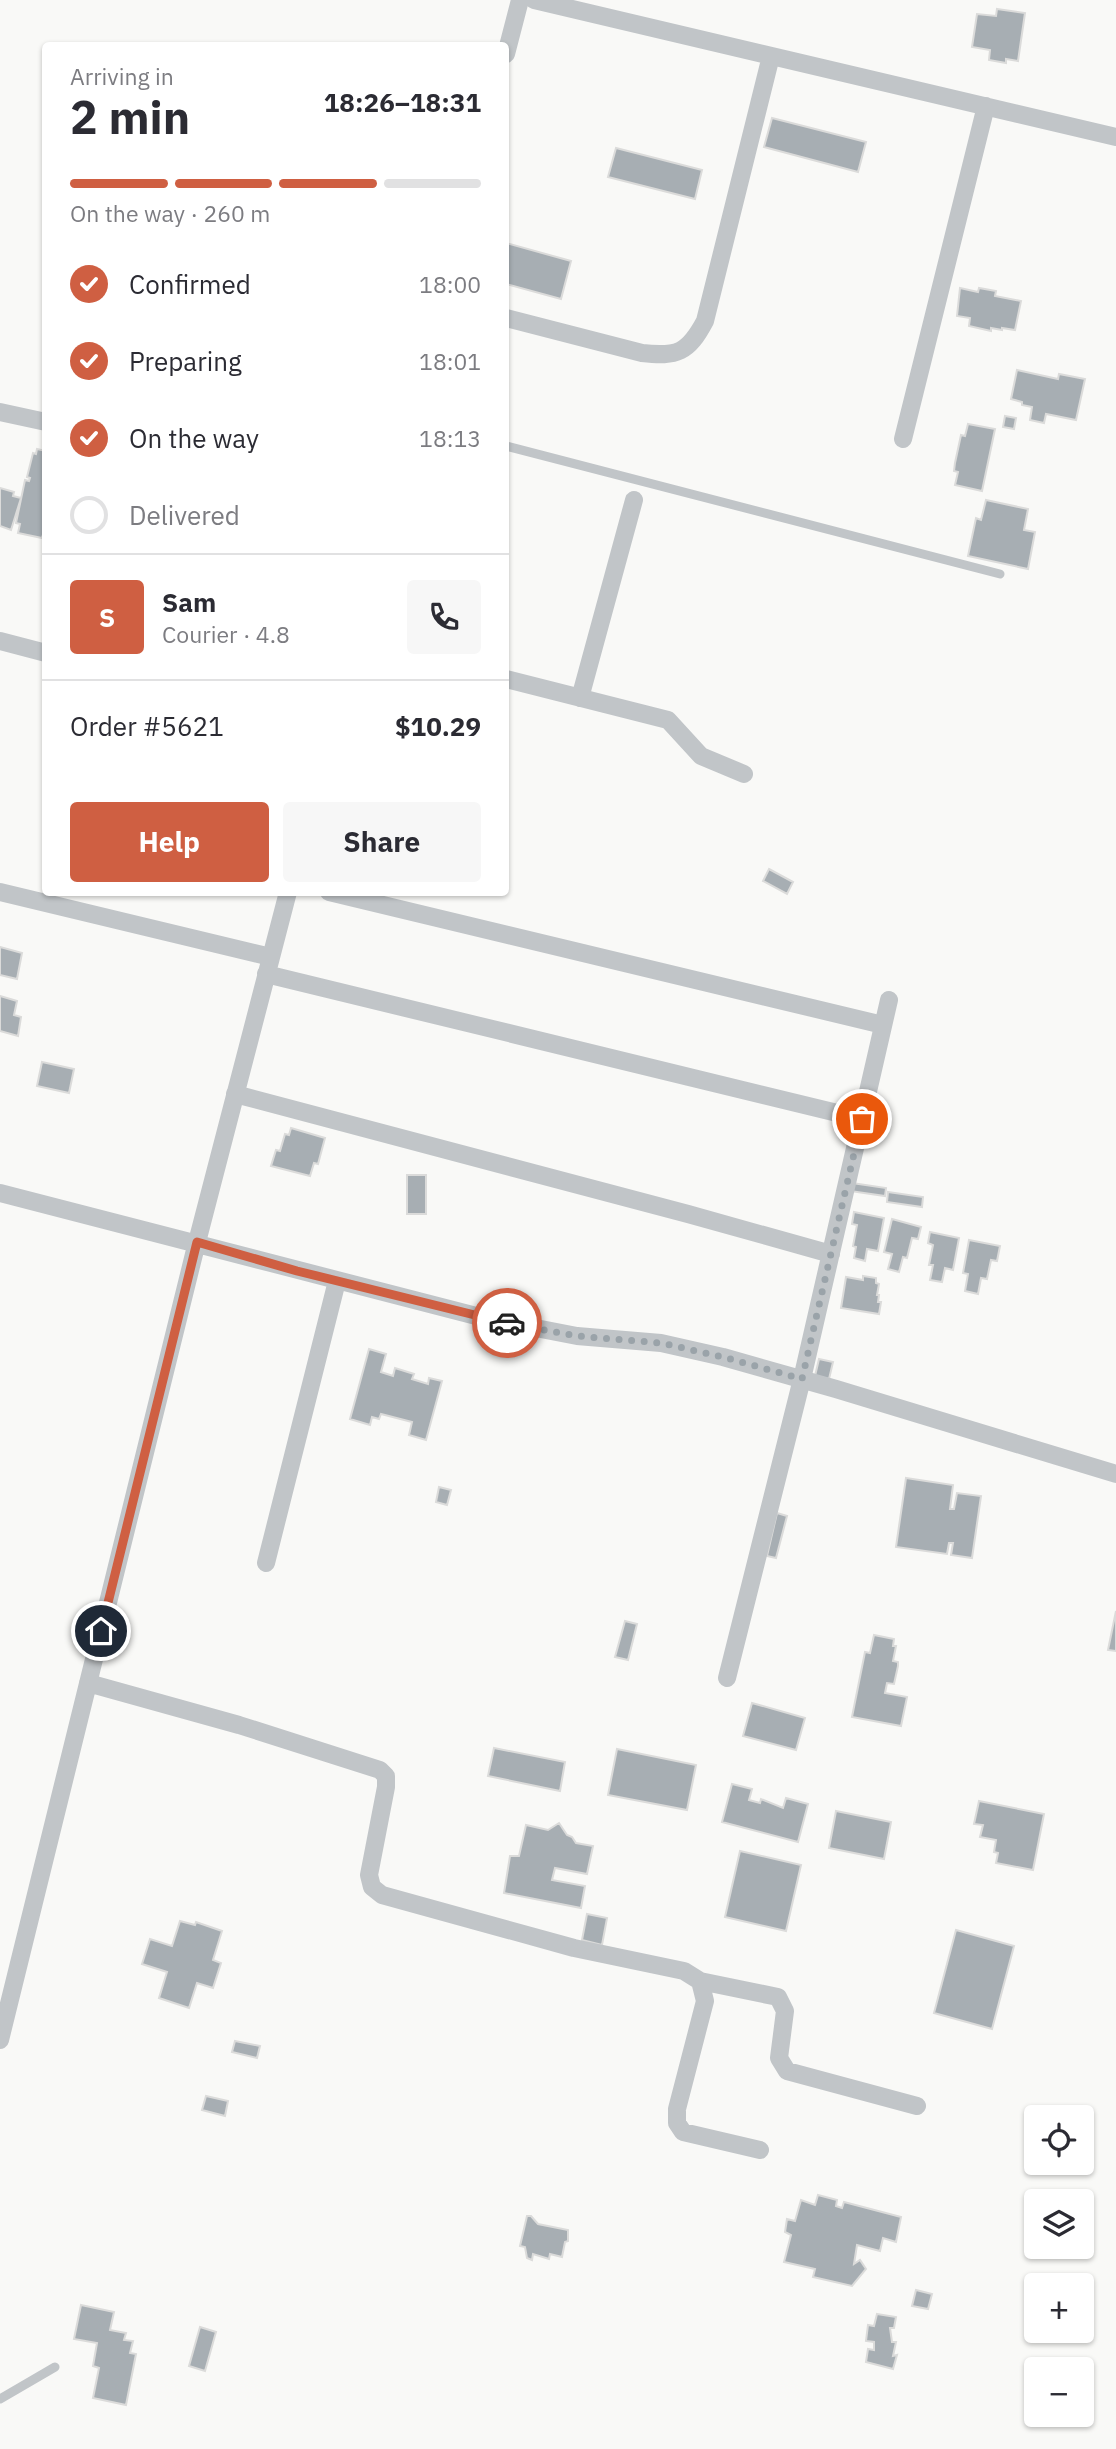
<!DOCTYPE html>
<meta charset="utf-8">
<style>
:root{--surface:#fff;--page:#f7f7f7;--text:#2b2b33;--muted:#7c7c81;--line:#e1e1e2;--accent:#cf5f42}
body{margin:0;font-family:"IBM Plex Sans",sans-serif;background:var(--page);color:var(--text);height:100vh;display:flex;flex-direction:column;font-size:26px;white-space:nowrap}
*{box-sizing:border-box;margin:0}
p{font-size:23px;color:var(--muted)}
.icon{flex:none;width:38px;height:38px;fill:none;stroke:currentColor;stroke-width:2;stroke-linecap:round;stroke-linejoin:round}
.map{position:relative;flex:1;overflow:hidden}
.drawer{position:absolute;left:42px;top:42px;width:467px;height:854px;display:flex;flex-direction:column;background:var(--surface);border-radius:7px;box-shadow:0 2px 5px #0004}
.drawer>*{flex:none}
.controls{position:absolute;left:1024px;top:2105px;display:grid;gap:14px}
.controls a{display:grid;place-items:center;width:70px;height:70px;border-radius:7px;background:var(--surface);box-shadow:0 2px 5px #0004;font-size:35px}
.pin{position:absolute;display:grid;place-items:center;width:60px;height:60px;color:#fff;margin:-30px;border:4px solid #fff;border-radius:50%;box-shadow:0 2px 7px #0007}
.courier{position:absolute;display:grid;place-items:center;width:70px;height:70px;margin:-35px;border:5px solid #cf5f42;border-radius:50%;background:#fff;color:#222;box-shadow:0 2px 9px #0007}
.summary em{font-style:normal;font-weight:700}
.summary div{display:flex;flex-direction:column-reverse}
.summary{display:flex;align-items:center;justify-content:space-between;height:119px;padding:0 28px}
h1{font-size:46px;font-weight:700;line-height:52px}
.bar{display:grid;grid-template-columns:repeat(4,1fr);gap:10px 7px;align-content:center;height:84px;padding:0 28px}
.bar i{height:9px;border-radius:5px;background:var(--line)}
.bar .on{background:var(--accent)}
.bar p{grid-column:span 4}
.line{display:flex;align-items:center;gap:18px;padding:0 28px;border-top:2px solid var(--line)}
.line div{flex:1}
.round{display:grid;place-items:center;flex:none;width:74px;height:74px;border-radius:7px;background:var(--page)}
ol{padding:0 28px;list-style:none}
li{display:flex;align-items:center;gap:21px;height:77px}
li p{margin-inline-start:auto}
li .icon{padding:7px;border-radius:50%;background:var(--accent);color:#fff;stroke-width:4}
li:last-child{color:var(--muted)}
li i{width:38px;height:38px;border:4px solid var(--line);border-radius:50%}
.primary-button{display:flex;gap:14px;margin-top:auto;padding:14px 28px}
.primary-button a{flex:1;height:80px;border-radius:7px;background:var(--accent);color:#fff;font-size:28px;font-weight:700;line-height:80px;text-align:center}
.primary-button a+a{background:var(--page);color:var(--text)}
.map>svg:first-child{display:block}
.building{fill:#a7aeb3;stroke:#dbdbda;stroke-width:2}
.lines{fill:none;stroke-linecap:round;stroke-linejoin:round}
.lane{stroke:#c1c5c8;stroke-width:9}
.street{stroke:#c1c5c8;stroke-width:18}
.done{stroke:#9aa3a9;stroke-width:7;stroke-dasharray:0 12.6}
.route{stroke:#cf5f42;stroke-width:9}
</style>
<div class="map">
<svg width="1116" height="2449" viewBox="0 0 1116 2449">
<rect width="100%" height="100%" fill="#f9f9f7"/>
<path class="building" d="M997,9L1025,13L1018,61L1006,59V63L989,60L990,50L972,47L977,14L996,16Z
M772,118L866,142L858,172L764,147Z
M616,148L702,170L695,199L608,177Z
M506,243L571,261L561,299L506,284Z
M960,288L978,292L979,288L996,291L995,296L1021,301L1015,330L1002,328V330L991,328V331L969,326L970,318L957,316Z
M1017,370L1058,379L1059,374L1085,379L1076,420L1046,414L1044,423L1030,420L1032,407L1022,405V402L1011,399Z
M1005,416L1016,418L1014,429L1003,427Z
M968,424L995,429L982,491L955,485L958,472L954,471L955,463L961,435L965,436Z
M37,449L46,451V524L42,538L18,533L20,524L16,523L25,480L29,481L30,478L27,477L33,453L36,454Z
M0,488L14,492L13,496L21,498L11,530L0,526Z
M986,500L1028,509L1024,530L1035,532L1028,569L968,556L976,518L981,520Z
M769,869L793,882L787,894L763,881Z
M0,947L22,953L17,979L0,975Z
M0,996L17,1001L14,1015L21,1017L18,1036L0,1031Z
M42,1062L74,1069L69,1093L37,1086Z
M291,1128L325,1138L318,1164L314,1163L310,1176L271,1166L276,1150L280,1151L285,1134L289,1135Z
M407,1175H426V1214H407Z
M852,1183L886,1188L885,1196L850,1191Z
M888,1192L923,1197L922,1207L887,1202Z
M854,1212L884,1218L878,1251L867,1249L865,1261L854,1258L856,1247L853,1246L857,1225L852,1224Z
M892,1219L921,1227L918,1239L912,1238L907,1258L903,1257L899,1272L888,1269L892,1254L884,1252Z
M930,1232L959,1238L953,1270L945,1268L942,1282L930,1280L933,1265H929L933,1245L928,1243Z
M969,1240L1000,1246L997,1261L991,1260L987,1279L981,1278L978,1294L965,1291L968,1274L963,1273Z
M863,1276L876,1278V1283L879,1284L877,1295H879L878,1302H881L879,1314L841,1308L846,1277L863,1280Z
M369,1349L386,1354L381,1372L393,1376L395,1368L414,1374L412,1379L428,1384L429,1378L442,1381L426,1440L409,1435L412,1422L381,1414L379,1419L372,1417L370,1425L350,1419Z
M819,1359L833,1362L829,1379L815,1376Z
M906,1478L953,1485L950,1509H954L957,1493L981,1496L972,1558L951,1555L953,1543H949L947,1554L896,1547Z
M439,1487L451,1490L447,1505L436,1502Z
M777,1513L787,1516L776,1558L767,1556Z
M1116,1611V1651L1108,1650Z
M625,1621L637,1624L628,1660L615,1657Z
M874,1635L894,1639L893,1646H896L893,1661L898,1662V1666L894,1684L887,1683L885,1693L907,1697L901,1726L852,1717L865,1652L870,1653Z
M752,1703L805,1718L796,1750L743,1736Z
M494,1748L565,1762L560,1791L488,1776Z
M617,1749L696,1765L687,1810L608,1795Z
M732,1784L752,1789L749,1800L760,1803L761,1799L783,1808L786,1798L808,1804L798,1842L722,1822Z
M979,1801L1044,1814L1033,1870L996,1863L998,1853L994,1852L996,1840L980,1837L983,1825L974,1824Z
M836,1811L891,1822L884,1859L829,1848Z
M559,1823L567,1835L572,1837L576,1843L593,1846L587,1874L555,1868L552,1880L585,1886L581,1908L504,1893L510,1856H519L526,1825L548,1830Z
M740,1851L801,1865L786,1931L725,1917Z
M587,1914L607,1918L602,1945L582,1940Z
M180,1921L195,1925L196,1922L222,1931L213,1960L221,1963L213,1988L197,1983L189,2008L159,1998L167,1972L142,1964L150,1939L172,1946Z
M956,1930L1014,1946L992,2029L934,2013Z
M235,2041L260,2046L257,2058L232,2052Z
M206,2096L228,2101L225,2116L202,2110Z
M818,2195L837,2200L836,2206L842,2208L844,2202L901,2217L896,2242L883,2238L880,2251L857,2245L854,2264L860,2260L866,2269L852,2286L813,2277L815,2269L784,2262L791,2235L785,2232L787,2219L795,2221L801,2200L815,2205Z
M527,2216H531L538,2224L568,2230V2241L565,2242L562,2257L550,2254L549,2259L533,2254L532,2260L527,2258L525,2247L520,2246Z
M916,2290L932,2294L928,2309L912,2306Z
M81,2305L114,2312L110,2330L126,2333L124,2340L133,2341L130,2353L136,2354L126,2405L93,2398L99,2368L93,2366L97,2343L74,2339Z
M877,2314L896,2317L894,2328H890L892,2342H896L893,2356L897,2355L893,2369L866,2362L868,2349L874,2350V2342L866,2341L868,2325L874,2326Z
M200,2327L216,2332L205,2371L189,2366Z
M1062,2362L1078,2366L1077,2370H1038L1040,2363L1060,2369Z"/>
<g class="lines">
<path class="lane" d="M506,446L1000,574
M0,2399L55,2367"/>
<path class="street" d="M534,0L1116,137
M506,54L520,0
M506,318L642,353C677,357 688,353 705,321L771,56
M0,412L46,422
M903,439L986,106
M0,641L46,653
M506,679L668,720L701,756L744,774
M580,698L634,500
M0,892L271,957
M329,892L883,1025
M266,974L862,1119
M235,1094L688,1214L831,1254
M0,1193L484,1318L577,1336L661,1343L723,1357L836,1389L1116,1474
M266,1563L337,1281
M727,1678L802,1379L889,1000
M88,1683L239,1725L380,1770L386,1776V1787L369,1875L372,1887L382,1895L574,1948L684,1971L700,1981L705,2001L677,2109V2123L683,2132L760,2150
M700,1981L778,1997L785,2011L779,2058L787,2071L917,2106
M0,2040L197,1242L288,892"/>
</g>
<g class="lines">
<path class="done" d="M507,1323L577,1336L661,1343L723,1357L802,1379L862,1119"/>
<path class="route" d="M101,1631L197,1242L297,1271L507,1323"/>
</g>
</svg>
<div class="controls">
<a><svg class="icon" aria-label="locate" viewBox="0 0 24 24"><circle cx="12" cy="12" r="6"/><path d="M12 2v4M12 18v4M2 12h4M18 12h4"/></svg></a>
<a><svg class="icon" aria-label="layers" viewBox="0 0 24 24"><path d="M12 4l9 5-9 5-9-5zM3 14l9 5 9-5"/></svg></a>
<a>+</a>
<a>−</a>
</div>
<div class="pin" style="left:862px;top:1119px;background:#ea580c"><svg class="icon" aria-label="bag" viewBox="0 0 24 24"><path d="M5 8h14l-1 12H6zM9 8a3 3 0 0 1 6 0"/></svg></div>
<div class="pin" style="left:101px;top:1631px;background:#1f2937"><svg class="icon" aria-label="home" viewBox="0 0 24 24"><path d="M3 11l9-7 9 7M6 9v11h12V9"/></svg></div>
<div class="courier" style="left:507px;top:1323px"><svg class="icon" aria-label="car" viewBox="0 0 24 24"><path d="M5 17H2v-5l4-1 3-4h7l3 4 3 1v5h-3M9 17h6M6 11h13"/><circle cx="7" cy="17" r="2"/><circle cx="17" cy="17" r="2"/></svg></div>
<section class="drawer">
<div class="summary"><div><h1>2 min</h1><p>Arriving in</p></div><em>18:26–18:31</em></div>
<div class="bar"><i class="on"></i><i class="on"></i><i class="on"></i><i></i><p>On the way · 260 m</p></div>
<ol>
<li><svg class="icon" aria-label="check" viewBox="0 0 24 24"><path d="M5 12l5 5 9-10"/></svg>Confirmed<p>18:00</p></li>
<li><svg class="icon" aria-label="check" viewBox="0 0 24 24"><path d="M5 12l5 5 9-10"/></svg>Preparing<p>18:01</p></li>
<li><svg class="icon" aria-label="check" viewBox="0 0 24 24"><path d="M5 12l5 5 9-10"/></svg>On the way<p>18:13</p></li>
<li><i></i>Delivered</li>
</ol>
<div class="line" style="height:126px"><b class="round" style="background:var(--accent);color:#fff">S</b><div><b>Sam</b><p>Courier · 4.8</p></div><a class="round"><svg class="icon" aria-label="phone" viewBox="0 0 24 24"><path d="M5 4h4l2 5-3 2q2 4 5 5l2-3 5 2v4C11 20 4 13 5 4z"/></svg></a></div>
<div class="line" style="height:91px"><div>Order #5621</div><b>$10.29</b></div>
<div class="primary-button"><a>Help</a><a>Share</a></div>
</section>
</div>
